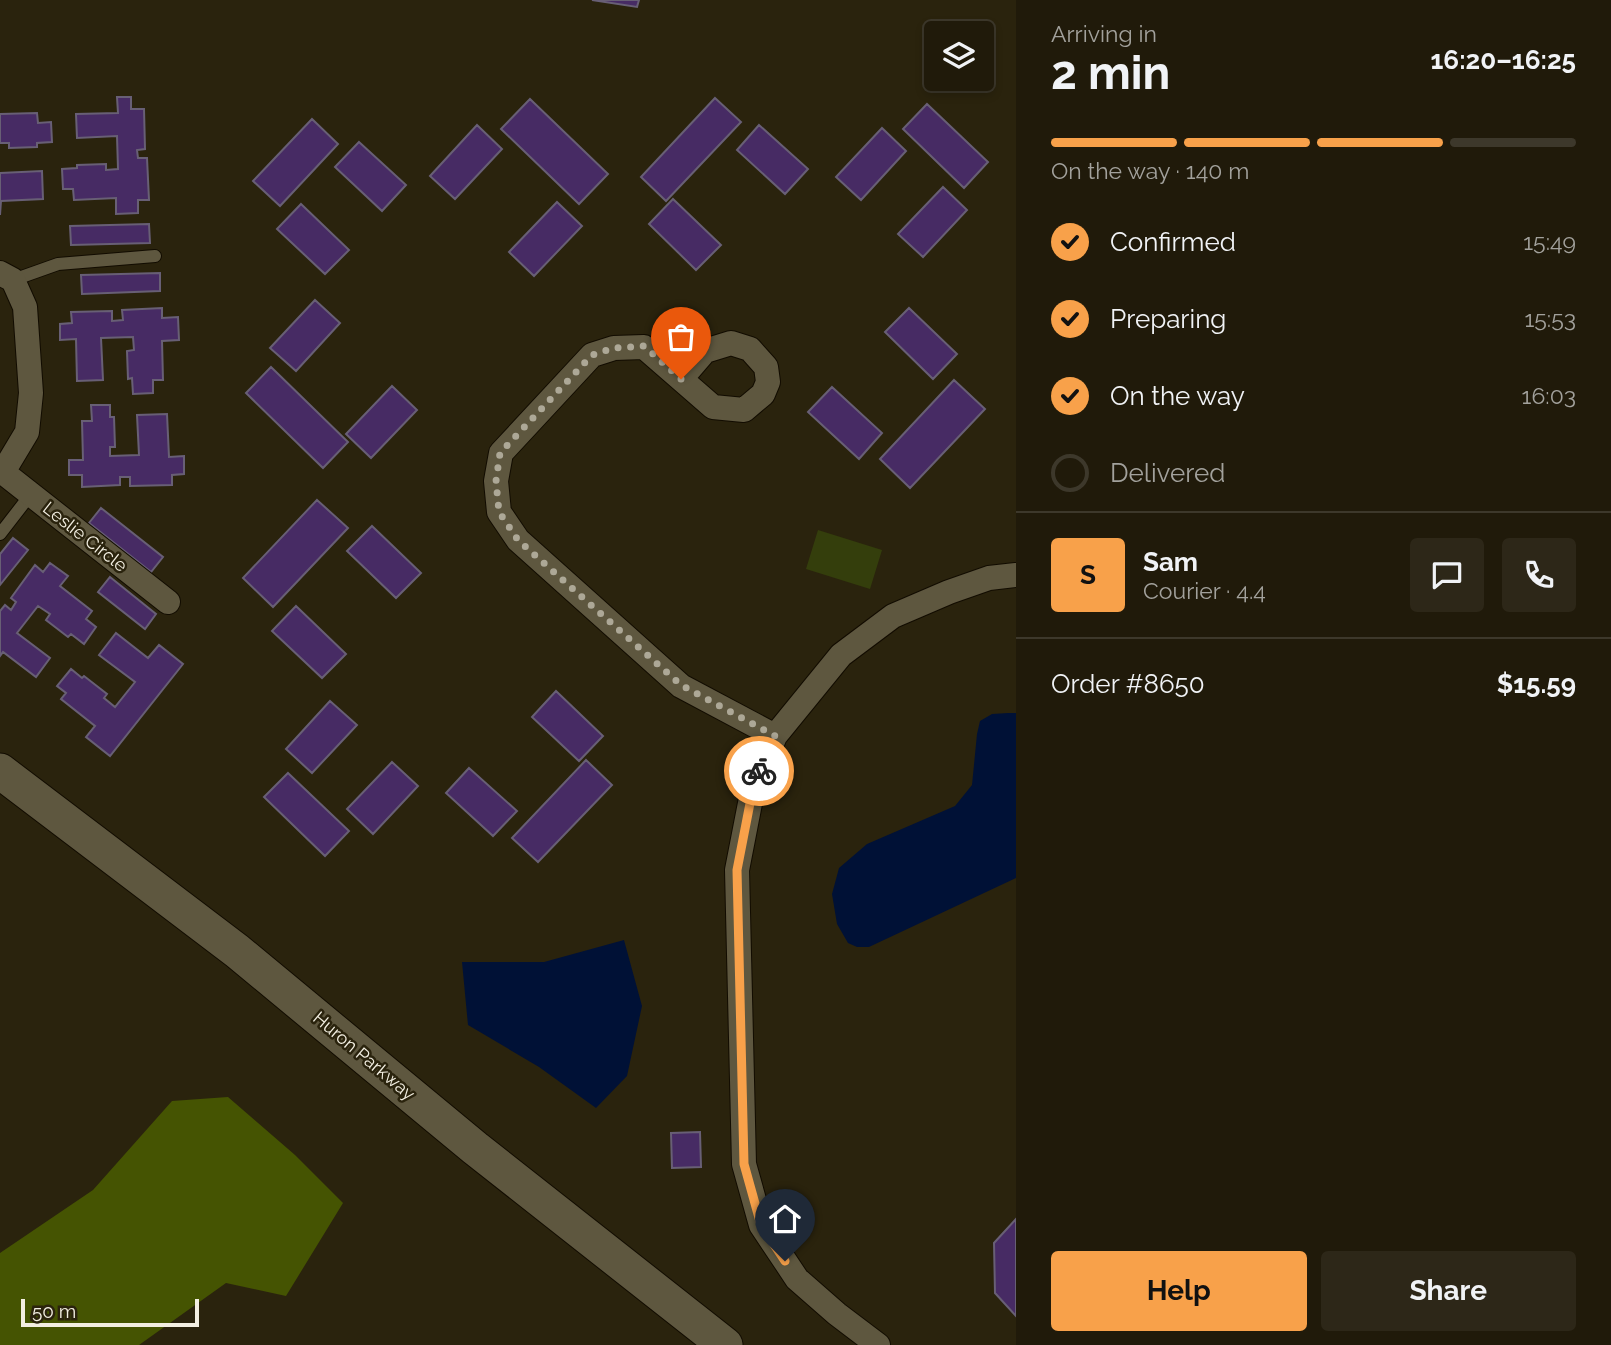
<!DOCTYPE html>
<meta charset="utf-8">
<style>
:root{--surface:#201a0a;--page:#2d2718;--text:#f1f3f6;--muted:#a2a19c;--line:#3d382b;--accent:#f8a14a}
body{margin:0;font-family:Raleway,sans-serif;background:var(--page);color:var(--text);height:100vh;display:flex;flex-direction:column;font-size:26px;white-space:nowrap}
*{box-sizing:border-box;margin:0}
p{font-size:23px;color:var(--muted)}
.icon{flex:none;width:38px;height:38px;fill:none;stroke:currentColor;stroke-width:2;stroke-linecap:round;stroke-linejoin:round}
.map{position:relative;flex:1;overflow:hidden}
.drawer{display:flex;flex-direction:column;background:var(--surface);width:595px}
.drawer>*{flex:none}
.controls{position:absolute;left:924px;top:21px;display:grid;gap:14px}
.controls a{display:grid;place-items:center;width:70px;height:70px;border-radius:7px;background:var(--surface);box-shadow:0 4px 10px #0003,0 0 0 2px var(--line);font-size:35px}
.scale{position:absolute;left:21px;bottom:18px;width:178px;box-sizing:border-box;padding-left:7px;border:4px solid #f3efe2;border-top:0;font-size:19px;line-height:24px;white-space:nowrap;color:#f3efe2;-webkit-text-stroke:5px #2a230d;paint-order:stroke}
.pin{position:absolute;display:grid;place-items:center;width:60px;height:60px;color:#fff;margin:-72px -30px;border-radius:50% 50% 50% 0;rotate:-45deg;box-shadow:0 0 7px #0007}
.pin .icon{rotate:45deg}
.courier{position:absolute;display:grid;place-items:center;width:70px;height:70px;margin:-35px;border:5px solid #f8a14a;border-radius:50%;background:#fff;color:#222;box-shadow:0 2px 9px #0007}
.overview em{font-style:normal;font-weight:700}
.overview div{display:flex;flex-direction:column-reverse}
.overview{display:flex;align-items:center;justify-content:space-between;height:119px;padding:0 35px}
h1{font-size:46px;font-weight:700;line-height:52px}
.bar{display:grid;grid-template-columns:repeat(4,1fr);gap:10px 7px;align-content:center;height:84px;padding:0 35px}
.bar i{height:9px;border-radius:5px;background:var(--line)}
.bar .current{background:var(--accent)}
.bar p{grid-column:span 4}
.line{display:flex;align-items:center;gap:18px;padding:0 35px;border-top:2px solid var(--line)}
.line div{flex:1}
.round{display:grid;place-items:center;flex:none;width:74px;height:74px;border-radius:7px;background:var(--page)}
ol{padding:0 35px;list-style:none}
li{display:flex;align-items:center;gap:21px;height:77px}
li p{margin-inline-start:auto}
li .icon{padding:7px;border-radius:50%;background:var(--accent);color:#111;stroke-width:4}
li:last-child{color:var(--muted)}
li i{width:38px;height:38px;border:4px solid var(--line);border-radius:50%}
.button{display:flex;gap:14px;margin-top:auto;padding:14px 35px}
.button a{flex:1;height:80px;border-radius:7px;background:var(--accent);color:#111;font-size:28px;font-weight:700;line-height:80px;text-align:center}
.button a+a{background:var(--page);color:var(--text)}
main{display:flex;flex:1;min-height:0}
.map>svg:first-child{display:block}
.green{fill:#343e0c}
.forest{fill:#455402}
.water{fill:#001136}
.building{fill:#472b64;stroke:#685f75;stroke-width:2}
.lines{fill:none;stroke-linecap:round;stroke-linejoin:round}
.lane-casing{stroke:#120c00;stroke-width:14}
.street-casing{stroke:#120c00;stroke-width:26}
.secondary-casing{stroke:#120c00;stroke-width:37}
.lane{stroke:#5e573f;stroke-width:12}
.street{stroke:#5e573f;stroke-width:24}
.secondary{stroke:#5e573f;stroke-width:35}
.done{stroke:#ada897;stroke-width:7;stroke-dasharray:0 12.6}
.route{stroke:#f8a14a;stroke-width:9}
.labels{text-anchor:middle;stroke-width:5;stroke-linejoin:round;paint-order:stroke}
.street-label{font-size:18px;fill:#f3efe2;stroke:#2a230d}
</style>
<main>
<div class="map">
<svg width="1016" height="1345" viewBox="0 0 1016 1345">
<rect width="100%" height="100%" fill="#2a230d"/>
<path class="green" d="M818,530L882,550L870,589L806,569Z"/>
<path class="forest" d="M228,1097L295,1155L343,1203L286,1296L226,1283L139,1345H0V1253L93,1190L172,1101Z"/>
<path class="water" d="M1008,713H1016V878L869,947H857L848,943L837,924L832,894L839,868L867,844L955,806L972,785L977,734L980,721L992,714Z
M624,940L642,1006L627,1076L596,1108L539,1067L468,1025L462,962H544Z"/>
<path class="building" d="M592,0H639L637,7Z
M117,97H131V109H144L145,149L137,150L138,158H147L149,200H138V213L116,214V198L74,200L73,189H63L62,169L77,168V165L106,164V170L118,169L117,136L77,138L76,114L118,113Z
M715,98L741,122L666,201L641,177Z
M530,99L608,174L579,204L501,129Z
M927,104L988,162L964,188L903,129Z
M37,113L38,123L51,122L52,142L37,143V147L9,148V143H0V114Z
M312,119L338,144L280,206L253,181Z
M477,125L502,149L455,199L430,176Z
M759,125L808,169L785,194L737,150Z
M882,128L906,151L861,200L836,177Z
M359,142L406,185L382,211L335,167Z
M42,171L43,199L1,201L0,215V173Z
M943,187L967,210L923,257L898,234Z
M673,199L721,245L696,270L649,224Z
M557,202L582,226L534,276L509,252Z
M301,204L349,250L325,274L277,229Z
M149,224L150,243L71,245L70,226Z
M160,273V291L82,294L81,275Z
M315,300L340,323L296,371L270,348Z
M162,308V318L178,317L179,340L162,341L163,380H153V393L133,394L132,378L128,379L127,351L134,350L133,337L101,338L103,380L77,381L76,339L60,340V324L72,323L71,312L112,311V321L123,320L122,310Z
M909,308L957,354L933,379L885,332Z
M271,367L348,442L323,468L246,393Z
M954,380L985,409L910,488L880,459Z
M392,386L417,410L371,458L346,434Z
M832,387L882,433L859,459L808,412Z
M91,405H110V417H114L115,447H110V456L139,455L137,415L167,414L169,457L184,456V474L172,475V485L130,486V477H120V485L82,487V475H69V460H83L82,421H92Z
M317,500L348,528L273,607L243,578Z
M101,508L163,557L151,572L89,523Z
M372,526L421,573L396,598L347,551Z
M13,538L28,550L0,585V554Z
M50,563L68,576L60,586L92,611L86,619L96,627L84,644L71,634L68,637L46,620L50,614L38,606L17,633L50,658L36,677L3,652L0,656V611L5,605L11,610L16,602L11,598L35,565L43,572Z
M110,577L156,614L145,629L98,592Z
M296,606L346,654L322,678L272,631Z
M116,633L148,658L159,645L183,664L110,756L86,737L95,726L61,699L66,693L57,686L71,669L82,678L84,676L107,694L104,698L115,707L135,682L99,655Z
M556,691L603,736L579,761L532,717Z
M330,701L357,725L312,773L286,749Z
M586,760L612,785L538,862L512,838Z
M392,762L418,786L373,834L347,809Z
M469,768L517,811L493,836L446,793Z
M288,773L349,831L325,856L264,797Z
M700,1132L701,1167L672,1168L671,1133Z
M1016,1219V1316L995,1293L994,1243Z"/>
<g class="lines">
<defs>
<path id="lane" d="M13,280L58,264L155,256
M0,534L31,494"/>
<path id="street" d="M0,273L13,280L25,307L31,393L27,432L3,472
M681,379L705,351L731,343L750,349L766,367L768,382L763,394L744,410L713,407L644,347L614,348L592,355L501,453L496,481L499,512L518,540L681,686L775,736
M0,470L168,602
M878,1345L837,1314L797,1279L761,1225L744,1164L737,870L752,793L775,736L841,655L893,616L949,592L989,578L1016,575"/>
<path id="secondary" d="M0,771L237,951L475,1148L725,1345"/>
</defs>
<use href="#lane" class="lane-casing"/>
<use href="#street" class="street-casing"/>
<use href="#secondary" class="secondary-casing"/>
<use href="#lane" class="lane"/>
<use href="#street" class="street"/>
<use href="#secondary" class="secondary"/>
</g>
<g class="lines">
<path class="done" d="M681,379L644,346L614,348L592,355L500,453L496,481L499,512L518,540L681,685L775,736L759,771"/>
<path class="route" d="M759,771L752,793L737,870L744,1164L761,1225L785,1261"/>
</g>
<g class="labels">
<g class="street-label">
<text transform="translate(85 537) rotate(38)" y="6">Leslie Circle</text>
<text transform="translate(364 1056) rotate(40)" y="6">Huron Parkway</text>
</g>
</g>
</svg>
<div class="controls">
<a><svg class="icon" aria-label="layers" viewBox="0 0 24 24"><path d="M12 4l9 5-9 5-9-5zM3 14l9 5 9-5"/></svg></a>
</div>
<div class="scale">50 m</div>
<div class="pin" style="left:681px;top:379px;background:#ea580c"><svg class="icon" aria-label="bag" viewBox="0 0 24 24"><path d="M5 8h14l-1 12H6zM9 8a3 3 0 0 1 6 0"/></svg></div>
<div class="pin" style="left:785px;top:1261px;background:#1f2937"><svg class="icon" aria-label="home" viewBox="0 0 24 24"><path d="M3 11l9-7 9 7M6 9v11h12V9"/></svg></div>
<div class="courier" style="left:759px;top:771px"><svg class="icon" aria-label="bike" viewBox="0 0 24 24"><circle cx="6" cy="16" r="4"/><circle cx="18" cy="16" r="4"/><path d="M6 16l4-8h5l3 8M10 8l3 8H6M13 5h3"/></svg></div>
</div>
<section class="drawer">
<div class="overview"><div><h1>2 min</h1><p>Arriving in</p></div><em>16:20–16:25</em></div>
<div class="bar"><i class="current"></i><i class="current"></i><i class="current"></i><i></i><p>On the way · 140 m</p></div>
<ol>
<li><svg class="icon" aria-label="check" viewBox="0 0 24 24"><path d="M5 12l5 5 9-10"/></svg>Confirmed<p>15:49</p></li>
<li><svg class="icon" aria-label="check" viewBox="0 0 24 24"><path d="M5 12l5 5 9-10"/></svg>Preparing<p>15:53</p></li>
<li><svg class="icon" aria-label="check" viewBox="0 0 24 24"><path d="M5 12l5 5 9-10"/></svg>On the way<p>16:03</p></li>
<li><i></i>Delivered</li>
</ol>
<div class="line" style="height:126px"><b class="round" style="background:var(--accent);color:#111">S</b><div><b>Sam</b><p>Courier · 4.4</p></div><a class="round"><svg class="icon" aria-label="chat" viewBox="0 0 24 24"><path d="M4 5h16v11H9l-5 4z"/></svg></a><a class="round"><svg class="icon" aria-label="phone" viewBox="0 0 24 24"><path d="M5 4h4l2 5-3 2q2 4 5 5l2-3 5 2v4C11 20 4 13 5 4z"/></svg></a></div>
<div class="line" style="height:91px"><div>Order #8650</div><b>$15.59</b></div>
<div class="button"><a>Help</a><a>Share</a></div>
</section>
</main>
